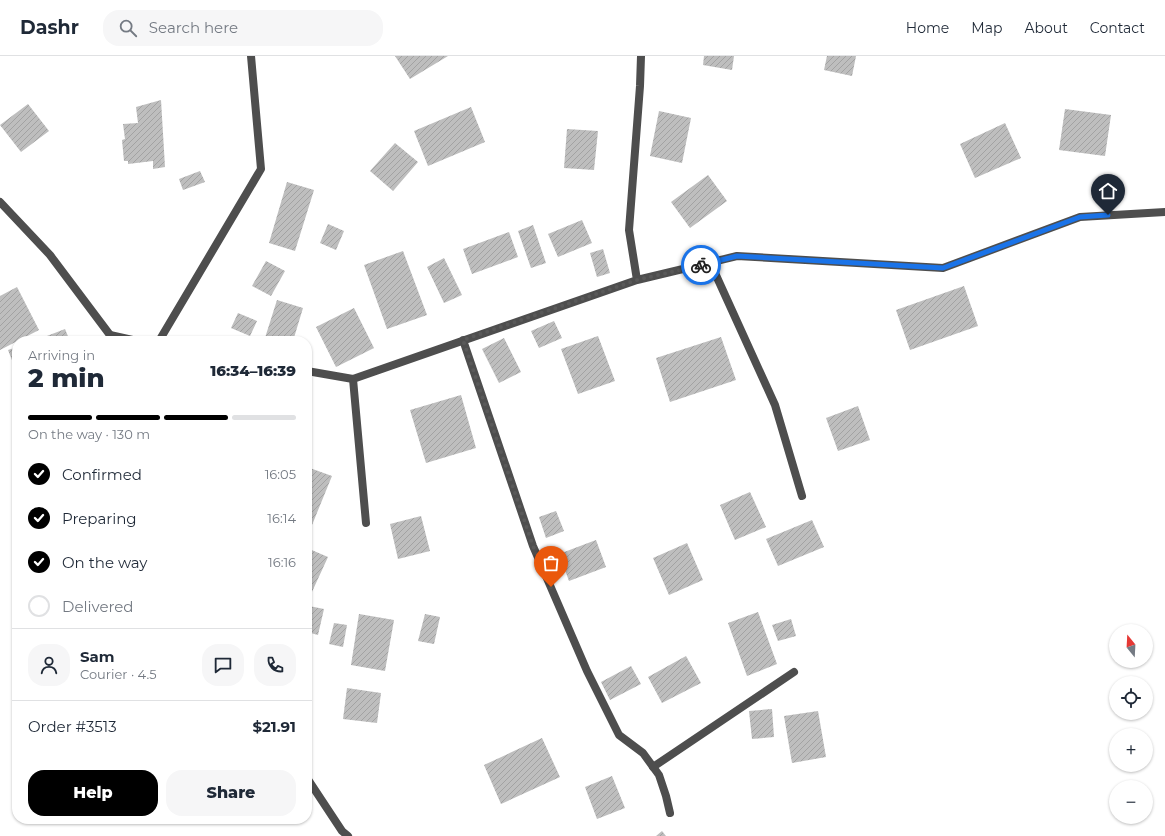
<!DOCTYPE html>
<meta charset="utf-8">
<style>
:root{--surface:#fff;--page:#f6f6f7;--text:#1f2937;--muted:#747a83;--line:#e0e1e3;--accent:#000}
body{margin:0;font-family:Montserrat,sans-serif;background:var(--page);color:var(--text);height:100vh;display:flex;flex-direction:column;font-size:15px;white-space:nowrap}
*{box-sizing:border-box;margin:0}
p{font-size:13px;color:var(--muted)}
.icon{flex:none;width:22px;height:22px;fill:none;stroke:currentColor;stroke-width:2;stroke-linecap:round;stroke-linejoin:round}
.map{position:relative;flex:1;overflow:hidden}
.details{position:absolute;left:12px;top:280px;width:300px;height:488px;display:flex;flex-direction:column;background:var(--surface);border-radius:16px;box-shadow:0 1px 3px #0004}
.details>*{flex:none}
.needle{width:26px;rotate:342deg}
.controls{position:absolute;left:1109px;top:568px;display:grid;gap:8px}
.controls a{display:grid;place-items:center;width:44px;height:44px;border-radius:50%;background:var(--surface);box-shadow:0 1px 3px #0004;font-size:20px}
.pin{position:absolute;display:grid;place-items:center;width:34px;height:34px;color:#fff;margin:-41px -17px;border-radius:50% 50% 50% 0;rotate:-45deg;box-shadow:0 0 4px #0007}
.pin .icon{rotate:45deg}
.courier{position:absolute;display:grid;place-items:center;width:40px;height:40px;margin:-20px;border:3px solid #1a73e8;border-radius:50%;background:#fff;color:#222;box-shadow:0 1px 5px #0007}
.summary em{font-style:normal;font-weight:800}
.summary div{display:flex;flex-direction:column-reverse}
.summary{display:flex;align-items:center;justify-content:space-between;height:68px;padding:0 16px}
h1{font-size:26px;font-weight:800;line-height:30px}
.bar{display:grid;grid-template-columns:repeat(4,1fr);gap:6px 4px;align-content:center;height:48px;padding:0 16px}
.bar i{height:5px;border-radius:3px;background:var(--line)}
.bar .active{background:var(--accent)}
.bar p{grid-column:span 4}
.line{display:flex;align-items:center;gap:10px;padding:0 16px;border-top:1px solid var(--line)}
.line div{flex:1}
.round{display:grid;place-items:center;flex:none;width:42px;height:42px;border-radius:16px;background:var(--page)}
ol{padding:0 16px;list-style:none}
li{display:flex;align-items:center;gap:12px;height:44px}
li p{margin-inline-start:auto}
li .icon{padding:4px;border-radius:50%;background:var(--accent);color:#fff;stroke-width:4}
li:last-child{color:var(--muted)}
li i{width:22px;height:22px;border:2px solid var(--line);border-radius:50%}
.cta{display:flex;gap:8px;margin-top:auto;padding:8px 16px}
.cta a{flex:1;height:46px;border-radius:16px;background:var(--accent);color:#fff;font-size:16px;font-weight:800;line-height:46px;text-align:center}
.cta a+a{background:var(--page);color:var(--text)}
header{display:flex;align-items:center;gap:24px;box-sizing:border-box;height:56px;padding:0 20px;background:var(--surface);border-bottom:1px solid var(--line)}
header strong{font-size:19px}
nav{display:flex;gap:22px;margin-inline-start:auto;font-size:14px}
.search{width:280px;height:36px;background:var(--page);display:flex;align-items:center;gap:10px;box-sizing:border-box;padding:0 14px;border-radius:16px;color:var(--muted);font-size:15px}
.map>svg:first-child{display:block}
.building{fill:url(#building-hatch)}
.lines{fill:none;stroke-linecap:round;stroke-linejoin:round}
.service{stroke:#4e4e4e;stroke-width:8}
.minor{stroke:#4e4e4e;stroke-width:8}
.tertiary{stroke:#4e4e4e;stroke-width:8}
.done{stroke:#595959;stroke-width:4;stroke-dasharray:0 7.2}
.route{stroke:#1a73e8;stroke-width:5}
</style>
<header>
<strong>Dashr</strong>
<div class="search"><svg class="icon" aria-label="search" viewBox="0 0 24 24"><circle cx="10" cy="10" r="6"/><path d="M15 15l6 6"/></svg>Search here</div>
<nav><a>Home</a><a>Map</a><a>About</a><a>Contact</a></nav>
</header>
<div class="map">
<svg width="1165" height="780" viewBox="0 0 1165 780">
<defs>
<pattern id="building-hatch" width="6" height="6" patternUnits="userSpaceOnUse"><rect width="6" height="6" fill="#bebebe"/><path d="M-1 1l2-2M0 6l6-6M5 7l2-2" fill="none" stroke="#a2a2a2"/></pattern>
</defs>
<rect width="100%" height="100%" fill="#fff"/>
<path class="building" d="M395,0H448L410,23Z
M704,0H734L732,14L703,9Z
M827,0H856L852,20L824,14Z
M161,44L165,111L153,113V105L128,108V105H124L122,84L125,83L123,68L138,67L136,51Z
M28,48L49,75L21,96L0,69Z
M471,51L485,86L428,110L414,75Z
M1065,53L1111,59L1105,100L1059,94Z
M659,55L691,62L682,107L650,100Z
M1005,67L1021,102L975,122L960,88Z
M567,73L598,75L594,114L564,112Z
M395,87L418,106L393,135L370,115Z
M200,115L205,126L183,134L179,123Z
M708,119L727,145L690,172L671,146Z
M287,126L314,134L295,195L269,187Z
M582,164L592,187L558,201L548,178Z
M328,168L344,175L336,194L320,187Z
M533,169L546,207L531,212L518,175Z
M509,176L518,201L472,218L463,193Z
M603,193L610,217L597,221L590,197Z
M403,195L427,259L387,273L364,209Z
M444,202L462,239L444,247L427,211Z
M266,205L285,215L271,240L252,230Z
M964,230L978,270L910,294L896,254Z
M17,231L39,274L0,294V240Z
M277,244L303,252L293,285H264Z
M354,252L374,292L336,311L316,271Z
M238,257L257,265L250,280L231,272Z
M554,265L562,282L539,292L531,275Z
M65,273L70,285H34Z
M598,280L615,325L578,338L561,293Z
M721,281L736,324L670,346L656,302Z
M504,282L521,316L499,327L482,293Z
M17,291V317L8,294Z
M461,339L476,392L426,407L410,354Z
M858,350L870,384L838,395L826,362Z
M307,411L332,420L312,469L307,467Z
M750,436L766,471L735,484L720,449Z
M556,455L564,475L546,482L539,461Z
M421,460L430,495L398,503L390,468Z
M812,464L824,491L778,510L766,483Z
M596,484L606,511L569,525L559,498Z
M687,487L703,524L669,539L653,502Z
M307,492L328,501L311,538L307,536Z
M309,550L324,553L318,579L307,576V557Z
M758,556L777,608L747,620L728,567Z
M359,558L394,564L385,615L351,609Z
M425,558L440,561L434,588L418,585Z
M791,563L796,580L778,585L772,569Z
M334,567L347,569L343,591L329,588Z
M686,600L701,627L662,647L648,621Z
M631,610L641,628L610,644L601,626Z
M347,632L381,637L377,667L343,663Z
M772,653L774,681L752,683L749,655Z
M818,655L826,701L792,707L784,660Z
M542,682L560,721L501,748L484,709Z
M612,720L625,752L597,763L585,731Z
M662,775L666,780H656Z"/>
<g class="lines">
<path class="service" d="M710,206L775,349L802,440
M653,711L794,616"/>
<path class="minor" d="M637,224L629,174L640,30L641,0
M110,279L137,285
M463,284L533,490L587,615L619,679L643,697L659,719L666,740L670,757
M159,285L261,113L251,0
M307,315L353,323L637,224L737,200L943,212L1080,161L1165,156
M353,323L366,467"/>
<path class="tertiary" d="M0,146L50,199L110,279L112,285
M307,722L342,775L348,780"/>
</g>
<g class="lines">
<path class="done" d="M551,531L533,490L463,284L637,224L701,209"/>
<path class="route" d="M701,209L737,200L943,212L1080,161L1108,159"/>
</g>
</svg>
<div class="controls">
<a><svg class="needle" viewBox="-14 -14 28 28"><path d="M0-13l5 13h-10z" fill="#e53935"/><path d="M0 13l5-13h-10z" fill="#747a83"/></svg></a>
<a><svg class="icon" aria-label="locate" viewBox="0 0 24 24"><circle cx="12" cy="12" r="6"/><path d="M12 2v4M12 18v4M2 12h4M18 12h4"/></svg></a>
<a>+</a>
<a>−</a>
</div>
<div class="pin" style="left:551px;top:531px;background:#ea580c"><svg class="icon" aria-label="bag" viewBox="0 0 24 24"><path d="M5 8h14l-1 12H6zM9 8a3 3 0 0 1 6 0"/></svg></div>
<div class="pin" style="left:1108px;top:159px;background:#1f2937"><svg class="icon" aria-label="home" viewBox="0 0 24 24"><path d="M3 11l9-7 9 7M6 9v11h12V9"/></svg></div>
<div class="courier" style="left:701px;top:209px"><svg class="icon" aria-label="bike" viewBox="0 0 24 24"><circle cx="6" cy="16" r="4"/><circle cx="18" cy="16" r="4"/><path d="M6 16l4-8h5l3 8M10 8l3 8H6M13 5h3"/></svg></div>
<section class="details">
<div class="summary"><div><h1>2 min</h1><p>Arriving in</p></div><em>16:34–16:39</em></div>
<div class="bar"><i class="active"></i><i class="active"></i><i class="active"></i><i></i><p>On the way · 130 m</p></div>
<ol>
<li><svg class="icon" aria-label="check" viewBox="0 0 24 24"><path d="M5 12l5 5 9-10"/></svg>Confirmed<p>16:05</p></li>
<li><svg class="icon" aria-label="check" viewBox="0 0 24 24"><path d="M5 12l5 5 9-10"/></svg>Preparing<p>16:14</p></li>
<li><svg class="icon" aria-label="check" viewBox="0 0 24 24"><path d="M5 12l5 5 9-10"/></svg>On the way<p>16:16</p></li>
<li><i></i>Delivered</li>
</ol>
<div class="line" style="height:72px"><a class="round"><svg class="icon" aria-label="person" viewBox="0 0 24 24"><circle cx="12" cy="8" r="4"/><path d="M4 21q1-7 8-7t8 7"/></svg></a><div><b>Sam</b><p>Courier · 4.5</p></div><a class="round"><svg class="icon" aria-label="chat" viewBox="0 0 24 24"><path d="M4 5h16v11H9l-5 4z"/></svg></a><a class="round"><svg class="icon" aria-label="phone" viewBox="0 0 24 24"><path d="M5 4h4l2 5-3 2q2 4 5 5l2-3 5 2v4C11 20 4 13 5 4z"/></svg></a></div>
<div class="line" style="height:52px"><div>Order #3513</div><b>$21.91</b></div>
<div class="cta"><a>Help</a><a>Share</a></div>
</section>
</div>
